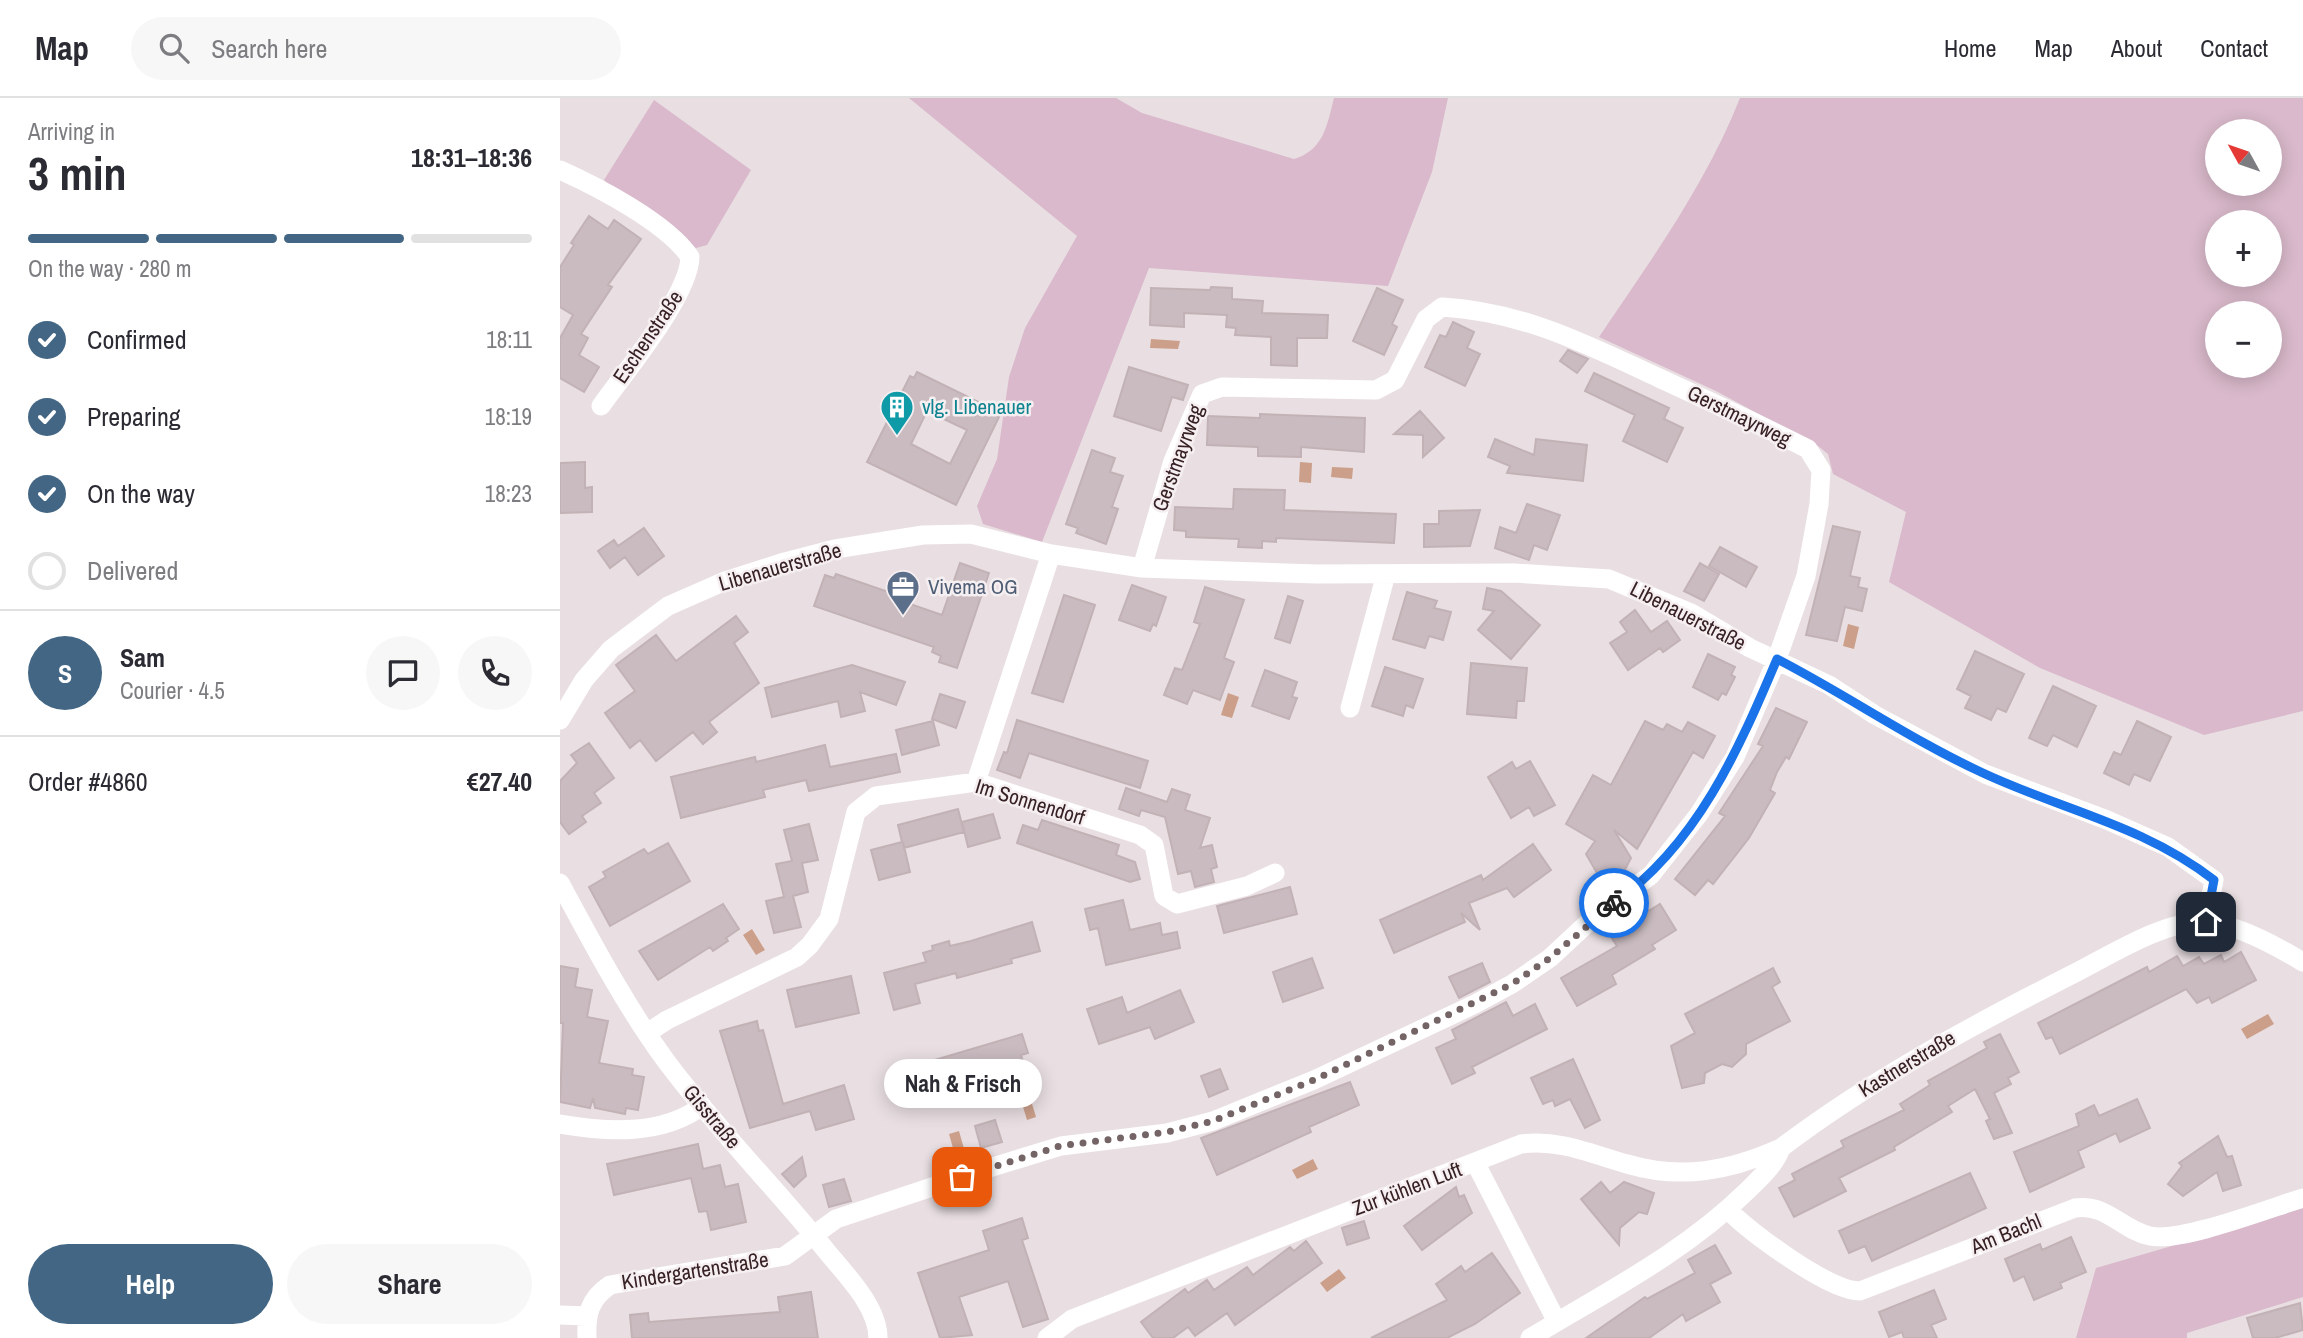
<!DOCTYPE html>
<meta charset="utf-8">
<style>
:root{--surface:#fff;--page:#f7f7f7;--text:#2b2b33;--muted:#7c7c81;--line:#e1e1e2;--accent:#426684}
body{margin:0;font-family:"Archivo Narrow",sans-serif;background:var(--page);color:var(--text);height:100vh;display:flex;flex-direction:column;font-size:26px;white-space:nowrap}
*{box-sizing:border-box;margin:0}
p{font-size:23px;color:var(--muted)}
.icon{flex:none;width:38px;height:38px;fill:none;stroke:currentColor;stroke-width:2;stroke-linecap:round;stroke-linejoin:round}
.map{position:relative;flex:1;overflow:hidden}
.panel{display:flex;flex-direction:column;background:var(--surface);width:560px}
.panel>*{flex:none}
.needle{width:46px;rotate:310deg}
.fabs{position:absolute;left:1645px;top:21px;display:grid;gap:14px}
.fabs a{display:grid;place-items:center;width:77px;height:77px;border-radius:50%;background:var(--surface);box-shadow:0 4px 18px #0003;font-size:35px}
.pin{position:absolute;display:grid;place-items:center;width:60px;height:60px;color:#fff;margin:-30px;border-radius:14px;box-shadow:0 4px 10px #0006}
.courier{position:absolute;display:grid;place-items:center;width:70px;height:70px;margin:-35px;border:5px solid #1a73e8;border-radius:50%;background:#fff;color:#222;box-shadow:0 2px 9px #0007}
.bubble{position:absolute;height:49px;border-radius:24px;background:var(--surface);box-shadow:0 4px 18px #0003;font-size:23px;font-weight:700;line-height:49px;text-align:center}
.overview em{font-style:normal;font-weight:700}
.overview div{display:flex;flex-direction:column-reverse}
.overview{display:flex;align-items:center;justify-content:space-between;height:119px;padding:0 28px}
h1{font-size:46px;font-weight:700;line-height:52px}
.bar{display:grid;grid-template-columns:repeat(4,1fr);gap:10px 7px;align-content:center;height:84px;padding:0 28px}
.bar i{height:9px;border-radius:5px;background:var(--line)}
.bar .selected{background:var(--accent)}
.bar p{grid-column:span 4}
.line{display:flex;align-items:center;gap:18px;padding:0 28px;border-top:2px solid var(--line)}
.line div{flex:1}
.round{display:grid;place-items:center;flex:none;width:74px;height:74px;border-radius:37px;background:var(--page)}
ol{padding:0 28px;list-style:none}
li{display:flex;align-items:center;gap:21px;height:77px}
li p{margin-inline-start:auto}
li .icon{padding:7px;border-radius:50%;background:var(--accent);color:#fff;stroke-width:4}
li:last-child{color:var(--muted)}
li i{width:38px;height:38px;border:4px solid var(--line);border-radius:50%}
.cta{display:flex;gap:14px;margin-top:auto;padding:14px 28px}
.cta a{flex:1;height:80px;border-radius:42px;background:var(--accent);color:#fff;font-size:28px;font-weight:700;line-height:80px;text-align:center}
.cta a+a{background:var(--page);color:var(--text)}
header{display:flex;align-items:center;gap:42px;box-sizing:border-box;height:98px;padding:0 35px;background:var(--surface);border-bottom:2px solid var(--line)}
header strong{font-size:33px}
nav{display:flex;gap:38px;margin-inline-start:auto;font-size:24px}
.search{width:490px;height:63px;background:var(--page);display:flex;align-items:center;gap:18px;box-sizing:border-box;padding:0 24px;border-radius:38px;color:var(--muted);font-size:26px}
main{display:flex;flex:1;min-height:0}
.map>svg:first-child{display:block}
.green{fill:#d9b9cb;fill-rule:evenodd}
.water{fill:#cb9f8a}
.building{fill:#c9bbbf;stroke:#c2b2b6;stroke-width:2;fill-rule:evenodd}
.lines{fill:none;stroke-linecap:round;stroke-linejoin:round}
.minor{stroke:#fff;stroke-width:19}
.tertiary{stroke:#fff;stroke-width:19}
.done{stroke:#756466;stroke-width:7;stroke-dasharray:0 12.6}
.route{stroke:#1a73e8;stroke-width:9}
.labels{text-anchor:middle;stroke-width:5;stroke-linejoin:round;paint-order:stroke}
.street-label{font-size:21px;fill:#372124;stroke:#f6eff1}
.culture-label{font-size:21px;fill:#0d838f;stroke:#f6eff1;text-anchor:start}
.service-label{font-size:21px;fill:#4e5e75;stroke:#f6eff1;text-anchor:start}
</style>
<header>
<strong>Map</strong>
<div class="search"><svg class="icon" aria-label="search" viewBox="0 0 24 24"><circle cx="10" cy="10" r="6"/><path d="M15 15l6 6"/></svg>Search here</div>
<nav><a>Home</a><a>Map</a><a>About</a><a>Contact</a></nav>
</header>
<main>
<section class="panel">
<div class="overview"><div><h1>3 min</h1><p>Arriving in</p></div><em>18:31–18:36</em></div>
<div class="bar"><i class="selected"></i><i class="selected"></i><i class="selected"></i><i></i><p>On the way · 280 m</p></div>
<ol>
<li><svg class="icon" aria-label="check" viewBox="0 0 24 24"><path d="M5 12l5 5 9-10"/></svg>Confirmed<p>18:11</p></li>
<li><svg class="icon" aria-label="check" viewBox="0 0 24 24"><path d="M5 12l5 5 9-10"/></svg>Preparing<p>18:19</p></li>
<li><svg class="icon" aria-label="check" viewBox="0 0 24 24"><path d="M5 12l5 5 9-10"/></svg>On the way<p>18:23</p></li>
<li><i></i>Delivered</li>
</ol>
<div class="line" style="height:126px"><b class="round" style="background:var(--accent);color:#fff">S</b><div><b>Sam</b><p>Courier · 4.5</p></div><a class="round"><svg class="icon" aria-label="chat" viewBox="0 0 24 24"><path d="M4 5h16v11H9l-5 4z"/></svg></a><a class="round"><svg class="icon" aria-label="phone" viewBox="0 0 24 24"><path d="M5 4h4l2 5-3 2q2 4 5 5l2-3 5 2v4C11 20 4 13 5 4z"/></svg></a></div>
<div class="line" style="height:91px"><div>Order #4860</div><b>€27.40</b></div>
<div class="cta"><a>Help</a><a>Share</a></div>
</section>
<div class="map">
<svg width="1743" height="1240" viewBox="0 0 1743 1240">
<rect width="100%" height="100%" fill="#e9dfe2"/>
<path class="green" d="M349,0H556L582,15L734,61C764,52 767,27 774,0H888L872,74L828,188L589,170L482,444L423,426L417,408L437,361L449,279L465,230L517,138Z
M1180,0H1743V613L1644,637L1480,570L1329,484L1346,414L1273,376L1268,356L1258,348L1156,293L1039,239C1091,162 1146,86 1180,0ZM1657,33H1710V86H1657ZM1657,124H1710V177H1657ZM1657,215H1710V268H1657Z
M94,2L191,72L147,147L136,150L62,100L44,82Z
M1743,1110V1199L1627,1235V1240H1516L1536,1170Z"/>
<path class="water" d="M591,241L620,243L618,251L590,250Z
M740,364L752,365L751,385L739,384Z
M772,369L793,370L792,381L771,379Z
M1288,526L1299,529L1294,551L1283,548Z
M668,595L679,599L672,620L661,617Z
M192,831L205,852L196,857L183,837Z
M1708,916L1714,926L1687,941L1681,931Z
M469,996L476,1019L467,1022L460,999Z
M399,1033L405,1054L395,1057L389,1036Z
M753,1061L758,1071L737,1081L732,1072Z
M779,1171L786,1180L767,1194L760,1185Z"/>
<path class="building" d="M29,118L48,131L54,122L81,141L48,187L52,189L21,236L28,240L19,257L39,269L24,294L0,280V240L13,217L0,209V169L14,147L11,145Z
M651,189L672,190V201L703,203L702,215L768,217L767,240H737V268L711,267V239L675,237L676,230L666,229L667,217L624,215V229L590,227L591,190L650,192Z
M817,190L843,202L832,226L837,229L824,257L793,243Z
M893,224L914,234L907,250L920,256L905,288L865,269L880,237L886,239Z
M1008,252L1028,261L1017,275L1000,263Z
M569,269L628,287L623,302L612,299L601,333L554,318Z
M357,274L441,315L396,407L307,364L350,278L354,280ZM367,313L407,332L390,366L351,346Z
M1034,275L1109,310L1104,321L1123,330L1107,364L1063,343L1075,317L1025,293Z
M860,313L884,340L863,359V337L834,336Z
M700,316L805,320L804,354L741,349V359L698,358V349L647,347L648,318L700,320Z
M935,341L974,357L976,341L1027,347L1023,383L947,375L950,368L928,359Z
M532,352L555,360L550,374L563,378L552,409L558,411L546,446L516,435L518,430L506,426Z
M25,364V390L32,389V414L0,415V365Z
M674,391L725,392L724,412L836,416L834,445L716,440V444L702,443V450L678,449L679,441L626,439V433L614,432L615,409L673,411Z
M967,406L1000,417L987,452L974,447L969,462L935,450L940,429L956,435Z
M920,412L910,448L864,449V426H879V413Z
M1273,428L1300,434L1290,478L1300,480L1298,489L1307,491L1302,513L1285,509L1277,543L1246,537Z
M84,430L104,458L78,477L65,459L50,470L38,453L54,442L58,448Z
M1160,449L1197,469L1186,489L1149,468Z
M400,465L429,475L397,570L379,564L381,558L372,554L374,549L254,508L265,477L274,480L276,476L352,502L350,506L382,517Z
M1140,465L1159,476L1144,503L1124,493Z
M572,487L606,499L596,528L593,526L590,533L559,522Z
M645,489L684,502L664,560L674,564L660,602L633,592L627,606L604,597L615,570L622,572L640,526L634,524Z
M927,490L941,493L980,527L951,561L918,532L934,513L923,511Z
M847,494L877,503L874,510L891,514L883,542L869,538L865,550L833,541Z
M504,497L535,507L503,604L472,595Z
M728,498L743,503L730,545L715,540Z
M1075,512L1091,534L1107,523L1120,542L1103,554L1100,550L1068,572L1050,545L1067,534L1060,524Z
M176,518L188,534L174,545L199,585L149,624L157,634L143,646L133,634L96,663L80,642L70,650L45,615L75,593L56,567L96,537L116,563Z
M1415,553L1464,576L1446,614L1437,610L1431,622L1405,610L1411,598L1397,591Z
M1148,556L1175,569L1171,577L1175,579L1166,597L1162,595L1158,602L1133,589Z
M911,565L967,570L964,603H957L956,620L907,616Z
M292,567L345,584L336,607L300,594L305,613L281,619L278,603L212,619L205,590Z
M825,569L863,581L853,610L846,607L843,618L812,608Z
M705,572L737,584L732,599L737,600L729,621L692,608Z
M1493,588L1536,608L1517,649L1493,637L1487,648L1469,640Z
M380,596L405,604L396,630L372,621Z
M1216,610L1247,624L1229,661L1226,659L1217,674L1210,692L1215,695L1189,740L1153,786L1148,782L1135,797L1115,781L1165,718L1159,715L1203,648L1198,646Z
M457,622L588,663L580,690L469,655L460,680L437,672L444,654L447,655Z
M373,623L379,647L342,657L336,632Z
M1085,623L1103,632L1107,626L1122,634L1128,624L1155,638L1143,660L1133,654L1077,751L1054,732L1071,760L1061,779L1063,783L1048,794L1026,756L1035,743L1006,726L1033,677L1051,687Z
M1577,623L1611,639L1590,683L1574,676L1569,687L1544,675L1554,654L1561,657Z
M29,645L54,680L34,695L41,705L22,718L26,724L9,736L0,724V683L17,665L11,657Z
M265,647L270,669L336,656L340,674L249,693L246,682L203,692L205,699L121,720L111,679L195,659L196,664Z
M970,663L995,707L974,718L969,709L951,720L928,679L952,664L956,671Z
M566,690L607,704L612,691L630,697L625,712L650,720L640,750L652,747L657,769L651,771L654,784L635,789L631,773L618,776L605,719L581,712L579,718L559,711Z
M398,711L404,734L344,750L343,744L350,774L319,782L311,752L342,744L338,727Z
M433,716L440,740L408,749L402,724Z
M482,722L559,747L556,757L575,764L580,781L570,784L457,745L463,727L478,732Z
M249,726L258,762L242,765L248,794L233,798L241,829L214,835L206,803L224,799L216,766L232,763L224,732Z
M108,745L130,783L50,828L29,789L46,779L43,774L84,751L88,756Z
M973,746L991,772L954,799L947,790L909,805L920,832L901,815L905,824L834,855L820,822L921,777L923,782Z
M730,789L737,816L664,835L657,808Z
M563,802L570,832L600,825L602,837L617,834L620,850L546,867L538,830L530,832L525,811Z
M163,806L179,831L166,840L168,843L153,853L150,849L98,882L79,853Z
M1100,806L1116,832L1092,847L1095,851L1052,877L1056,886L1017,908L1001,880L1057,848L1047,833L1068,819L1071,824Z
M472,824L480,853L451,861L452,865L397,880L396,875L355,886L360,905L334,912L324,875L366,864L363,855L373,852L372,848L389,843L390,848L411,843Z
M1681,854L1696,882L1652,905L1649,899L1637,905L1626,891L1500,956L1492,939L1486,941L1478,925L1587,869L1589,874L1617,858L1623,868L1639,859L1644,866L1661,857L1664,864Z
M752,860L763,890L723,904L713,874Z
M922,865L930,884L899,900L889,879Z
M0,868L18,871L15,889L32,892L27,919L48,923L39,965L73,971L72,977L84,979L78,1012L66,1010L65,1016L35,1010L33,1000L30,1010L0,1004L3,925H0Z
M1213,870L1220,884L1212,889L1230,923L1186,946V956L1172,969L1162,966L1145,975L1144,985L1122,990L1111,948L1135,935L1125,916Z
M291,878L299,915L236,929L227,892Z
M620,892L634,924L595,941L590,929L539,946L527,911L562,899L567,915Z
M946,904L953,918L975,906L987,931L912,969L915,975L892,986L876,950L896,941L892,932Z
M197,923L199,933L203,932L223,1006L284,987L294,1021L256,1032L250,1013L190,1030L160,933Z
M462,936L468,955L461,957L465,970L366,997L358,967Z
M1440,936L1459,974L1448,980L1451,986L1434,995L1452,1035L1434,1041L1426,1023L1430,1021L1415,991L1388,1008L1392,1014L1334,1049L1335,1052L1279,1080L1286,1093L1234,1119L1219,1090L1235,1082L1232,1076L1284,1049L1281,1043L1344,1012L1340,1006L1370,987L1368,983L1427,950L1424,944Z
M1013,961L1040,1022L1025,1030L1010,1001L995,1008L993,1002L983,1006L971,980Z
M660,971L668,991L649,999L641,978Z
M790,984L799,1007L749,1029L751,1034L657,1077L641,1040Z
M1577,1001L1590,1030L1560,1044L1556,1035L1518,1053L1524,1069L1470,1094L1454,1054L1519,1028L1516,1016L1534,1007L1539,1018Z
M435,1022L442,1044L421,1050L415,1028Z
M1658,1038L1667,1059L1672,1058L1681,1087L1663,1093L1657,1074L1623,1098L1608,1086L1622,1068L1619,1065Z
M138,1046L143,1071L160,1067L165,1089L178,1086L186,1124L151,1132L147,1113L139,1114L131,1080L54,1097L47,1066Z
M242,1059L246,1078L234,1089L222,1076Z
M1410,1075L1426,1110L1312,1163L1305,1148L1289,1155L1279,1133Z
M284,1081L291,1103L269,1109L263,1087Z
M1041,1084L1050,1095L1064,1084L1094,1095L1087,1116L1079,1114L1060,1130L1059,1147L1021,1101Z
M896,1089L899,1099L904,1097L912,1115L862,1152L844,1128Z
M462,1120L468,1140L462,1142L488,1221L463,1229L448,1183L399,1199L412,1237L380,1240L358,1175L429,1152L423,1133Z
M804,1123L809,1140L787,1147L782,1130Z
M1511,1139L1526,1174L1500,1185L1502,1190L1474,1202L1464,1178L1454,1183L1445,1161L1480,1146L1482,1152Z
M746,1143L762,1165L675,1227L667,1215L635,1238L628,1229L613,1240H593L581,1224L625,1191L628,1195L647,1182L654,1192L687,1169L693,1177L730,1149L734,1153Z
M1155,1147L1171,1175L1150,1186L1160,1204L1126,1223L1123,1216L1089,1240H1026L1085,1199L1087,1201L1135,1175L1128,1162Z
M932,1155L960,1195L915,1226L887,1240H811L887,1202L876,1186L901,1168L905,1174Z
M1374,1192L1386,1221L1371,1227L1377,1240H1344L1342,1234L1329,1239L1319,1214Z
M251,1194L258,1240H72L70,1217L88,1215L89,1224L220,1214L218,1199Z
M1740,1205L1743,1232L1715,1240H1693L1687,1220Z"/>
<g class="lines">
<path class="minor" d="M0,72C38,89 107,125 130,159C129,198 65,274 41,308
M790,610L826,476
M0,622L24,582L51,551L108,508L165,483L221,465L275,451L363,437L411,436L491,456L582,470L757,476L954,475L1049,481L1131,515L1190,550L1269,587L1315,617L1425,676L1547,722L1608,749L1654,782L1646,824
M416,684L491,456
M87,935L107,922L237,859L250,847L269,821L296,714L316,698L416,684L580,737L594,747L604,798L617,806L687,788L715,775
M0,1026C47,1034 102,1038 142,1008
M915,1064L997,1224
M1168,1112C1191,1135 1269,1193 1300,1193L1515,1110C1547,1105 1561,1132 1590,1138C1620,1145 1710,1110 1743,1100
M0,1217L27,1218
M27,1240C26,1217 29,1201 50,1187L225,1158L276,1121L426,1071L501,1048L607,1035L653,1023L754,982L915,906L952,886L990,860L1033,820L1091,777L1139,716L1175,659L1217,561L1246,478L1259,406L1261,372L1248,351C1199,326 1149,303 1099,280C1026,246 964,214 882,209L866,221L835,282L816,292L662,289L642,296L613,363L582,470
M487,1240L512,1221L961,1046C1000,1041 1031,1056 1067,1066C1121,1082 1170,1073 1221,1050
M970,1240C1046,1194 1124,1155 1188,1092C1200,1080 1215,1067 1221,1050C1312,981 1411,928 1513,876C1549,858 1604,822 1645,824C1675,825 1718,849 1743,864"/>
<path class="tertiary" d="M0,785C33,846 65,907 106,963C155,1029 213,1087 264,1150C283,1174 318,1207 318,1240"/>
</g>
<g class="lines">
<path class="done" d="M402,1079L500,1048L607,1034L653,1023L754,982L952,886L990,860L1054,805"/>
<path class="route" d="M1054,805C1137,747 1179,651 1217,561C1287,597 1351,642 1423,675C1502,712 1583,727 1654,782L1646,824"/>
</g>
<defs>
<symbol id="building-pin" viewBox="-11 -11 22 30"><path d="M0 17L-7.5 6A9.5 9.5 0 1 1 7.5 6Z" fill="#0f9aa8" stroke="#f6eff1"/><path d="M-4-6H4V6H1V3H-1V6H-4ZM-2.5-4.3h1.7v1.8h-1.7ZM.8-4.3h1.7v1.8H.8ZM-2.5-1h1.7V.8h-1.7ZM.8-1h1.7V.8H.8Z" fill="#fff"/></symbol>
<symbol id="office-pin" viewBox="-11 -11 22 30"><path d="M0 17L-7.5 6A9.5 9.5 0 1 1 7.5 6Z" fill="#5c6f8a" stroke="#f6eff1"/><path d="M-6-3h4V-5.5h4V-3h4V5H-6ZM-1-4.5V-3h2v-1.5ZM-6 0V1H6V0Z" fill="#fff"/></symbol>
</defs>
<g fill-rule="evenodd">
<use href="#building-pin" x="318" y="290" width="38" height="52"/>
<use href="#office-pin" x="324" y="470" width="38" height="52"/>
</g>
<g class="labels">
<g class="street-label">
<text transform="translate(88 239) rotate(-56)" y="7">Eschenstraße</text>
<text transform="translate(1179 318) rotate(26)" y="7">Gerstmayrweg</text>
<text transform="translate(618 360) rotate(-70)" y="7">Gerstmayrweg</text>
<text transform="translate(220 469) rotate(-16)" y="7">Libenauerstraße</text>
<text transform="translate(1128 518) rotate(27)" y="7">Libenauerstraße</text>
<text transform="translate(470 704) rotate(17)" y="7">Im Sonnendorf</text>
<text transform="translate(1347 966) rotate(-31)" y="7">Kastnerstraße</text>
<text transform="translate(152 1019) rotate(50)" y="7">Gisstraße</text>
<text transform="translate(847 1091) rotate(-21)" y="7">Zur kühlen Luft</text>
<text transform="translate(1446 1136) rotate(-22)" y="7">Am Bachl</text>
<text transform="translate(135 1173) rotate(-9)" y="7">Kindergartenstraße</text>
</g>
<g class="culture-label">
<text x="362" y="316">vlg. Libenauer</text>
</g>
<g class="service-label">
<text x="368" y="496">Vivema OG</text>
</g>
</g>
</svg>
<div class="fabs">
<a><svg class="needle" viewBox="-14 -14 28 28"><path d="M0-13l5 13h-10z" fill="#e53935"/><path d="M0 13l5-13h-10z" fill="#7c7c81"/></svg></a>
<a>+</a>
<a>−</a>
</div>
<div class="pin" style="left:402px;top:1079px;background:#ea580c"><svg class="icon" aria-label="bag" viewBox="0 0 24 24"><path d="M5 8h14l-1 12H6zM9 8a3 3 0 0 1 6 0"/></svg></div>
<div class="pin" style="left:1646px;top:824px;background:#1f2937"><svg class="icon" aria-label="home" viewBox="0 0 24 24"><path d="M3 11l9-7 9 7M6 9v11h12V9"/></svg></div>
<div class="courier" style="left:1054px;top:805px"><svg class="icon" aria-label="bike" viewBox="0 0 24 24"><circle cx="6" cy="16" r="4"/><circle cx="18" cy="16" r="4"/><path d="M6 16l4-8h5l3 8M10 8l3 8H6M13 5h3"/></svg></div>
<div class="bubble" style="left:324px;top:961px;width:158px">Nah &amp; Frisch</div>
</div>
</main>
